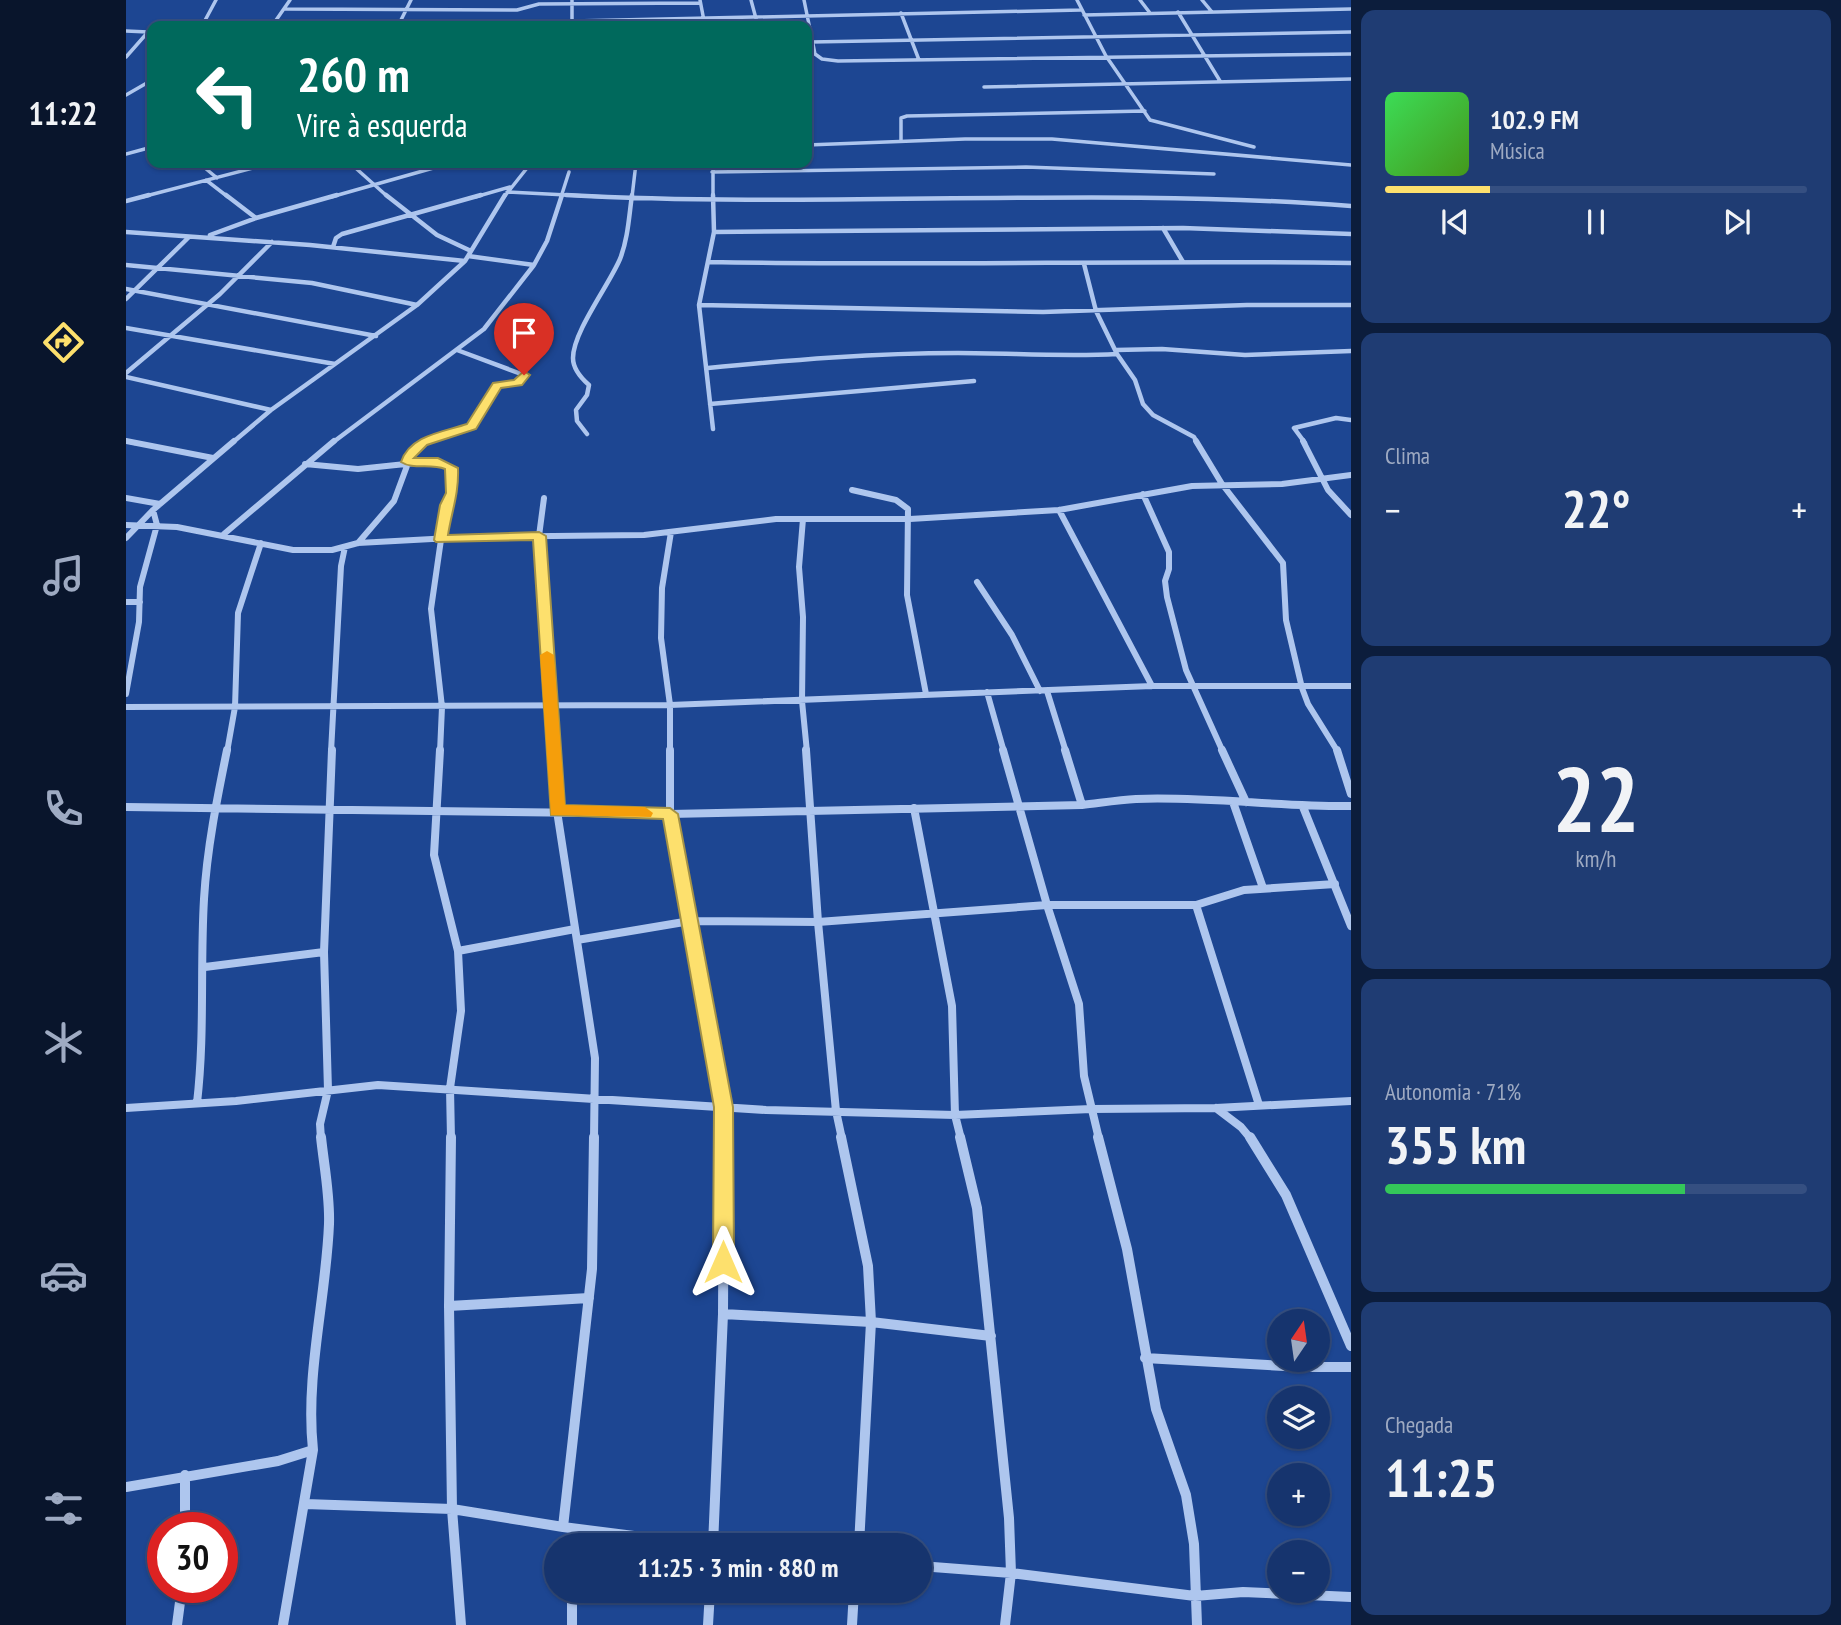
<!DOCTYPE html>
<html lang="pt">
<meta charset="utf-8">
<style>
body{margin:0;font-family:"PT Sans Narrow",sans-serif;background:#1f3c73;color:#f1f3f6;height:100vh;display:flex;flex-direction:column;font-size:26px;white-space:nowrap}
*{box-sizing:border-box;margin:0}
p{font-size:23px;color:#9eaac2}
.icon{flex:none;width:38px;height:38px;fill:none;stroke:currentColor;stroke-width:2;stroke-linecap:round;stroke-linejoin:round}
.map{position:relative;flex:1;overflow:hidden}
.details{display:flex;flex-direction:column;gap:10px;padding:10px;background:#0c1d3c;width:490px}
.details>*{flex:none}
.top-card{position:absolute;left:21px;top:21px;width:665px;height:147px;border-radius:14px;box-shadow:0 2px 5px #0004,0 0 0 2px #354f81;background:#00695c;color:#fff;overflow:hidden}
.needle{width:46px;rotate:13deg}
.fabs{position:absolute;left:1141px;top:1309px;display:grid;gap:14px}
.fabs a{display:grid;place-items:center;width:63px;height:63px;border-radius:50%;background:#16346e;box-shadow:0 2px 5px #0004,0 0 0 2px #354f81;font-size:35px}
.speed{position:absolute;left:21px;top:1512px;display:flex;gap:14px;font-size:35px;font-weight:700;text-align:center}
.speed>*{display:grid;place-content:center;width:91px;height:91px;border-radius:50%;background:#16346e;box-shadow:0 2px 5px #0004,0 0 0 2px #354f81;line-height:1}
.speed .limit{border:10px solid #d22;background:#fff;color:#111}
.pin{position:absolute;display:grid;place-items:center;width:60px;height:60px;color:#fff;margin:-72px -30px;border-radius:50% 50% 50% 0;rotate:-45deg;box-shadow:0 0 7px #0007}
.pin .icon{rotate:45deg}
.me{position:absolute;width:77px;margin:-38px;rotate:0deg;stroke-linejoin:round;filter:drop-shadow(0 0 5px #0008)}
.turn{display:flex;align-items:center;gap:24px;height:147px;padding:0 35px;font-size:32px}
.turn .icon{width:91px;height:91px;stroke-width:2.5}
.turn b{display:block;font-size:49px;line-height:60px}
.big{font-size:52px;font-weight:600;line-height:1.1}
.details .card{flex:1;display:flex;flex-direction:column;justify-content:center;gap:10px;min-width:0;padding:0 24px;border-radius:14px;background:#1f3c73}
.details .dial{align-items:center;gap:0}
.dial b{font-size:91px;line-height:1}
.song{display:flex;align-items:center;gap:21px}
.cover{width:84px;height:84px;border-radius:10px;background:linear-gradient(135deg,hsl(130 70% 55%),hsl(100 70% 35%))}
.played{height:7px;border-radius:4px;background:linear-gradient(90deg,#fde06d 25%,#354f81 25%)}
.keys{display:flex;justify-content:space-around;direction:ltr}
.heat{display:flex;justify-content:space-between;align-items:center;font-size:38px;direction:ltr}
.charge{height:10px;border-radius:5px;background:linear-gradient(90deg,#34c759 71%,#354f81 0)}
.trip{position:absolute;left:418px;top:1533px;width:388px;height:70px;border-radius:35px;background:#16346e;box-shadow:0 2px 5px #0004,0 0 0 2px #354f81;font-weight:600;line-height:70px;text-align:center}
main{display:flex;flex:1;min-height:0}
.tabs{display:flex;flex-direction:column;width:126px;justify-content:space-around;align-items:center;background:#09152c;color:#9eaac2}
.tabs .icon{width:49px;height:49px}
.tabs .selected{color:#fde06d}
.tabs b{font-size:32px;color:#f1f3f6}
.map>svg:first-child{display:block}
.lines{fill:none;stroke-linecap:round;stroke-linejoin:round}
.minor-far4{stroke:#aec6ee;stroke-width:3.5}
.minor-far3{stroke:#aec6ee;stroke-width:4.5}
.minor-far2{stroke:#aec6ee;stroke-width:6}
.minor-far1{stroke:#aec6ee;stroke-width:8}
.minor{stroke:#aec6ee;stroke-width:10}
.route{fill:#fde06d;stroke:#a49247;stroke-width:2}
.slow{fill:#f59e0b}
</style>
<main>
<nav class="tabs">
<b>11:22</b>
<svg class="icon selected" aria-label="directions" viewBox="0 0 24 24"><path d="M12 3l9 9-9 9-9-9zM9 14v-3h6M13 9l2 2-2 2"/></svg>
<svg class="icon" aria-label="music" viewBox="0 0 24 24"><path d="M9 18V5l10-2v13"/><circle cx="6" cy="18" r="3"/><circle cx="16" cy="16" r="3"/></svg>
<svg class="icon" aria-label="phone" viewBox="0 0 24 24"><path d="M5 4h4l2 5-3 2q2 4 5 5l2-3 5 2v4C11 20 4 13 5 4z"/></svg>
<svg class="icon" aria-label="climate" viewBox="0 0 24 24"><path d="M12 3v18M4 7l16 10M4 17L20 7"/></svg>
<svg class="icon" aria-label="car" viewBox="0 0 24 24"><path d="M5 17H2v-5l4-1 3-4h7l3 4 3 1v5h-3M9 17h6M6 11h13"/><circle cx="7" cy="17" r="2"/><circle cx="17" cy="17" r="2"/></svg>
<svg class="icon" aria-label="filters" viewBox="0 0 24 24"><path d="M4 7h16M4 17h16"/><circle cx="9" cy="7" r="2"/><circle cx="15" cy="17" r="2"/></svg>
</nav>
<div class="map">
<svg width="1225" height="1625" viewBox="0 0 1225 1625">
<rect width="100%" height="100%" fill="#1d4692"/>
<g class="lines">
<path class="minor-far4" d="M446,0V26
M574,0L579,26
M625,0L632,26
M678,0L689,54L696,59L712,61L1225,54
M951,0L980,56L1024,120L1128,147
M1014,0L1024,13
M1076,0L1086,12
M159,9L391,10L413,4L574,3
M1052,12L1094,81
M775,13L793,60
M958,15L1225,9
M447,21L955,10
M76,26L90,0
M146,26L164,0
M272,26L285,0
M0,31L22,32
M685,42L1225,32
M0,57L22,32
M858,87L1225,79
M0,95L26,80
M775,141V118L781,116L1019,111
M681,145L839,139H926L1225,165
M0,154L26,147
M73,163L91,178
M224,163L262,197
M587,163V197
M510,167L587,168
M586,172L900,167L1088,174
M80,180L102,197
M381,192L480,197
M16,197L146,163
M205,197L325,163
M349,197L384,187
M378,197L405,163
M435,197L443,172
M506,197L510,163"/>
<path class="minor-far3" d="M100,195L130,218
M260,195L311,235L345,251
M440,195C701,209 964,186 1225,206
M0,201L23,195
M1037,228L1057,262
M0,232L184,245L339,261
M588,232L1057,228L1225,234
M84,235L130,218L211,195
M207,247L210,238L216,234L355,195
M342,256L408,265
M583,262C797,266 1011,260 1225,263
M958,264L970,311L991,354L1009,380L1017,404L1027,415L1068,437L1071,443
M0,265L186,283L291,305
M0,289L250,336
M0,299L63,237
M573,305L917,312L1121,305H1225
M0,328L209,364
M990,350L1036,349L1119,355L1225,351
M582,368C665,360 748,353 832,353C885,353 937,357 991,354
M0,373L94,294L146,242
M0,377L145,410
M584,404L848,381
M587,429L573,305L588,232L587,195
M461,434L451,421L450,410L461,395L463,385C455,378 447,369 447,358C447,332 483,285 494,259C502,239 503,216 506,195
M0,441L9,443
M106,443L145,410L291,305L339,261L379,195
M206,443L358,329L408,265L421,241L436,195
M300,443L346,426L371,386L392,383L398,375L331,350
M1179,443L1168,428L1210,418L1225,420"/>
<path class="minor-far2" d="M0,441L87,458
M1070,441L1096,484L1157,563L1160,620L1176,688L1182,704L1212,752
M1177,441L1202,490L1225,515
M179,464L232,469L308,461L325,468L326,493L320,505L305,609L316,707L314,752
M726,490L770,500L782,509L781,595L800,694
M1017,494L1043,552V569L1039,581L1041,597L1060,670L1097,752
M0,498L34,504
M418,498L413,536L427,752
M933,510L1026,686
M677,519L673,567L677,617L676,701L681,752
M0,525L51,527L167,550H206L232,543L343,537L518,535L650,519H784L933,510L1066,486L1156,484L1225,475
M98,534L208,441
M0,538L27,510L108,441
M232,543L268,501L288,447L305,441
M851,582L886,635L914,691
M0,602H14
M921,691L940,752
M861,692L878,752
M0,694L13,622L14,587L31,525L27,510
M0,707L544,705L1026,686H1225
M101,752L109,707L112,613L135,543
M205,752L215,566L219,547
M544,752V705L535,638L536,588L545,532"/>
<path class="minor-far1" d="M314,750L308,855L332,951L335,1011L324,1088L325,1139
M427,750L431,811L469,1058L468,1139
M544,750V814L598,1107V1139
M680,750L692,922L710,1111L716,1139
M877,750L921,905L953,1004L958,1076L973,1139
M939,750L956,805
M1096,750L1120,802
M1211,750L1225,794
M1107,802L1137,888
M0,807L544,814L956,805C974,803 992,800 1010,799C1081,796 1153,807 1225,806
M1177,807L1225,926
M788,808L826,1006L829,1115L835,1139
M1070,905L1118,890L1209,884
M451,940L564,921L692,922L921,905H1070L1133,1105
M332,951L449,929
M79,967L198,952
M71,1103C79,1035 74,967 78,899C81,848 91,799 101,750
M0,1108L110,1101L252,1085L640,1110L829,1115L965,1109L1090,1108L1225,1101
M1090,1108L1115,1127L1125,1139
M195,1139L194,1124L202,1090L198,952L206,750"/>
<path class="minor" d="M325,1137L323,1306L326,1509L335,1625
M715,1137L742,1266L745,1322L733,1545
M834,1137L851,1208L883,1518L885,1573L879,1625
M972,1137L1001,1249L1030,1409L1060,1495L1068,1544L1071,1625
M1124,1137L1160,1195L1225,1346
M323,1306L463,1298
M597,1314L745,1322L865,1336
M1019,1358L1175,1367H1225
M59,1475V1528
M0,1487L152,1461L187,1450
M179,1504L326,1509L437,1527L579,1545
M437,1527L466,1269L468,1137
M446,1529V1545
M587,1545L597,1314L598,1137
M794,1566L885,1573L1069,1596L1117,1592L1225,1597
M446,1591V1625
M51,1625L56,1587
M157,1625L187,1450C179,1375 200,1299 203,1224C204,1195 198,1166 195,1137
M582,1625L584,1591
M726,1625L728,1591"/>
</g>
<path class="route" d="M398,371L404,375L396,385L375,388L350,429L301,445L288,458H312L332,468C333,494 326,510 322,535L413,532L420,536L439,805L544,808L552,814L607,1107L608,1262L605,1269L597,1272L590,1269L587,1262L588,1107L537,819L425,815L407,540L310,542L308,540L314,505L320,493L319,469C305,463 287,470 275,462C284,435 317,432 341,424L367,383L388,380Z"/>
<path class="slow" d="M421,651L428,655L439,805L519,807L527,813L525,817L425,815L414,655Z"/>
</svg>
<div class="fabs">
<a><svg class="needle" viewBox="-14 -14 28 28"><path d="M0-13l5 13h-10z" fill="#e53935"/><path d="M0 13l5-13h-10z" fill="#9eaac2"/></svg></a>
<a><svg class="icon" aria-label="layers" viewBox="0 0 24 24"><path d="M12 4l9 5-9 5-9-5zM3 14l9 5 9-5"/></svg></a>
<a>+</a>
<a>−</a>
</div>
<div class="speed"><div class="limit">30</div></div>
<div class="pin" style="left:398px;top:375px;background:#d93025"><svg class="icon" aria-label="arrive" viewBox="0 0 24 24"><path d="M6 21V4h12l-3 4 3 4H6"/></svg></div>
<svg class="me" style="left:597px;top:1262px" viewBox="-20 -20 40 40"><path d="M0-17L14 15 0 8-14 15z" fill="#fde06d" stroke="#fff" stroke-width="4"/></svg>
<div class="trip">11:25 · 3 min · 880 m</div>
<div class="top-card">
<div class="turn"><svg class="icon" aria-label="left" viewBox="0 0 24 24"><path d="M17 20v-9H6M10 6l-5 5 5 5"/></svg><div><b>260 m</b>Vire à esquerda</div></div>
</div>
</div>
<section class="details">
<div class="card">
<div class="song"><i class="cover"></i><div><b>102.9 FM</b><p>Música</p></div></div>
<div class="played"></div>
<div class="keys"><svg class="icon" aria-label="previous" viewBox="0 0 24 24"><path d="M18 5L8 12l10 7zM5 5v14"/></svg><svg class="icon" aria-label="pause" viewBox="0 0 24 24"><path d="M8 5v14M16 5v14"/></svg><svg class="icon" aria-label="next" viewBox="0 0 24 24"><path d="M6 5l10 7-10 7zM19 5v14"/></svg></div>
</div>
<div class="card"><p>Clima</p>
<div class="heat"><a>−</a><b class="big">22°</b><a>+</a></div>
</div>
<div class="card dial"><b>22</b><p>km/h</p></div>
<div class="card"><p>Autonomia · 71%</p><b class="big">355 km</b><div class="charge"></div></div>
<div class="card"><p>Chegada</p><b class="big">11:25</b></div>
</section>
</main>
